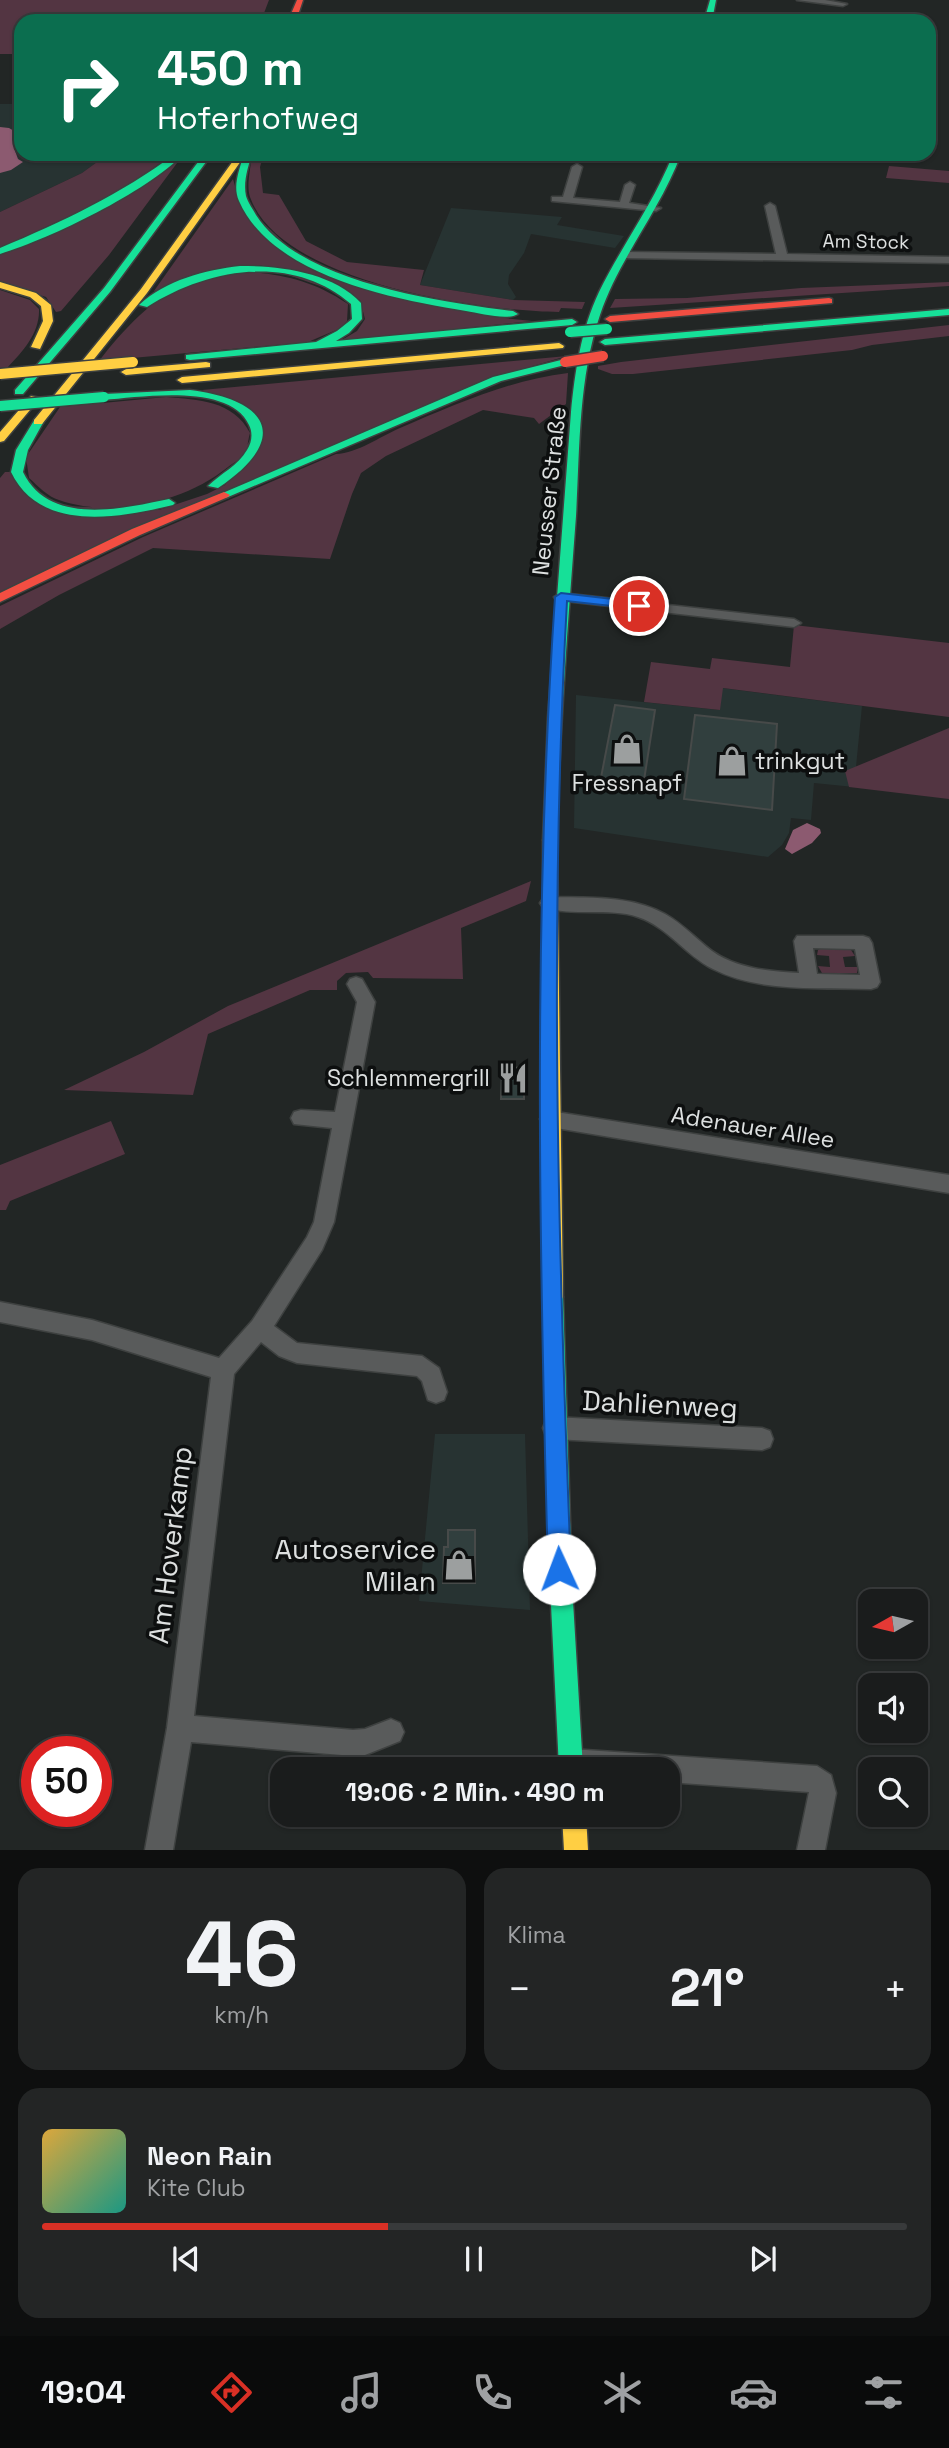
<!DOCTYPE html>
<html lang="de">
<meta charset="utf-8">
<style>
body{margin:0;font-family:"Space Grotesk",sans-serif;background:#232525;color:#f1f3f6;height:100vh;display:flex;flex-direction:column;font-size:26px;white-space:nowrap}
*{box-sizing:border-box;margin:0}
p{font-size:23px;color:#9fa1a3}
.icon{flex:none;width:38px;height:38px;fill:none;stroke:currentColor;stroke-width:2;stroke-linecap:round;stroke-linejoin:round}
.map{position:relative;height:1850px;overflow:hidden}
.details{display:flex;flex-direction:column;gap:18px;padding:18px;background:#0e0f0f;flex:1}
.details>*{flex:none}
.guide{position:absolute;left:14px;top:14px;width:922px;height:147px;border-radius:21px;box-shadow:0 2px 5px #0004,0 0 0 2px #383a3b;background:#0b6e4f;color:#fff;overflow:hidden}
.needle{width:46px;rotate:262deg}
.controls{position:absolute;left:858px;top:1589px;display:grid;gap:14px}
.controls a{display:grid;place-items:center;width:70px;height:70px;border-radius:14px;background:#1a1c1c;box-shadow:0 2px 5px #0004,0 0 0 2px #383a3b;font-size:35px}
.speed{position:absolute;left:21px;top:1736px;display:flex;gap:14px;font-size:35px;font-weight:700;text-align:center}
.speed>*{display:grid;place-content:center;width:91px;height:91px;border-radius:50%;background:#1a1c1c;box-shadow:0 2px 5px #0004,0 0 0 2px #383a3b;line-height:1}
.speed .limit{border:10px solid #d22;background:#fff;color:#111}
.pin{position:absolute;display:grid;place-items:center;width:60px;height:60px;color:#fff;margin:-30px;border:4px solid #fff;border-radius:50%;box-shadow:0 2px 7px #0007}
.me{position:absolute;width:77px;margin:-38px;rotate:358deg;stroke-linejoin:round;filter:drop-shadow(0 0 5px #0008)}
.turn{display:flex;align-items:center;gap:24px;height:147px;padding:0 28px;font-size:32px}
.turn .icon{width:91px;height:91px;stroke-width:2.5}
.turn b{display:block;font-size:49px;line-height:60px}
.big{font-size:52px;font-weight:700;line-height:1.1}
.details .widget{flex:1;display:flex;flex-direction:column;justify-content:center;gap:10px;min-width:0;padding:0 24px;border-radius:21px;background:#232525}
.details .dial{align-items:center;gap:0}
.dial b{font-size:91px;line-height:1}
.song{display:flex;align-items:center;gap:21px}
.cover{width:84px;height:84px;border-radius:10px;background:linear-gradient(135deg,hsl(40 70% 55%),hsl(170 70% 35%))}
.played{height:7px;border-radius:4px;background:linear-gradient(90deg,#d93025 40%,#383a3b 40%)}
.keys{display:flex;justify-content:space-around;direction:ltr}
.heat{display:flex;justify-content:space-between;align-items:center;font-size:38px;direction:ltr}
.details .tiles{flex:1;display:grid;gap:18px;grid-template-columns:1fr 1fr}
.widget:last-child{grid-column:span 2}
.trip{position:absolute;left:270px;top:1757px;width:410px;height:70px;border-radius:21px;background:#1a1c1c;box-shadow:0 2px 5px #0004,0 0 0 2px #383a3b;font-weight:700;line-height:70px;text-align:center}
.tabs{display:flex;height:112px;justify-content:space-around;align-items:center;background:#0a0b0b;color:#9fa1a3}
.tabs .icon{width:49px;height:49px}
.tabs .selected{color:#d93025}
.tabs b{font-size:32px;color:#f1f3f6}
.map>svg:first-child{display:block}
.built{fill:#273332}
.green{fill:#533542}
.water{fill:#8c5a70}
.building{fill:#313f3e;stroke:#474a49;stroke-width:2}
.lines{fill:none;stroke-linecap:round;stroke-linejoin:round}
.street-casing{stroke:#3e4140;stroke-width:3}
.fast-casing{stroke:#3e4140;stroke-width:3}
.slow-casing{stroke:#3e4140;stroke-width:3}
.jam-casing{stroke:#3e4140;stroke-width:3}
.street{fill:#595b5b;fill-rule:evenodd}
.fast{fill:#16e098;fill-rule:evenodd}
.slow{fill:#ffcf43;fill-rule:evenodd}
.jam{fill:#f24e42;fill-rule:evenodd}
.fast-bridge-casing{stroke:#3e4140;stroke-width:13;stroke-linecap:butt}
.slow-bridge-casing{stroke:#3e4140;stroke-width:13;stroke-linecap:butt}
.jam-bridge-casing{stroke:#3e4140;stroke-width:13;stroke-linecap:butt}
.fast-bridge{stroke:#16e098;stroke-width:10}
.slow-bridge{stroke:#ffcf43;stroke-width:10}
.jam-bridge{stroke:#f24e42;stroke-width:10}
.route{fill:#1a73e8;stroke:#114b97;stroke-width:2}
.labels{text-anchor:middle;stroke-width:7;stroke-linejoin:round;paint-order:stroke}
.far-street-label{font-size:19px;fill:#dde0e0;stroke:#0d0f0f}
.street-label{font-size:23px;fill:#dde0e0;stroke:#0d0f0f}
.poi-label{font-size:23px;fill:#dde0e0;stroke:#0d0f0f;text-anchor:start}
.near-street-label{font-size:28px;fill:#dde0e0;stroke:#0d0f0f}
.near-poi-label{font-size:28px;fill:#dde0e0;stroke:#0d0f0f;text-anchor:end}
</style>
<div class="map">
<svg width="949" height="1850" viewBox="0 0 949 1850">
<rect width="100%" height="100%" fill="#222625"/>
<path class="built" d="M0,104H21V154H108L82,173L0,212Z
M451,208L562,217L557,225L624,236L615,248L531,234L524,253L509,275L508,284L516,297L513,300L420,285Z
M722,688L862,706L854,787L814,783L811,820L791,818L789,833L782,845L768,857L574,828L576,695L719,710Z
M435,1434H525L530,1610L419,1601Z"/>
<path class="green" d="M0,0H269L261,21H21V54H0Z
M108,154H173L113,196L0,248V212L82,173Z
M252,154H264L260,167L263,193L279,195L306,241L347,262L424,270L420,285L513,300L585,302L582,309L561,308L559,312C481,311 280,283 250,197C246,185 251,167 252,154Z
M180,159L109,255L61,311L56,312L46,297L0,282V253Z
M889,166L949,171V183L886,178Z
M233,179L239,200L308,265L495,317L532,321L340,341L357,331L365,319L360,300L260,265L154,291Z
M242,271C285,275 312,280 348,304L347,321L341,328L308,342L99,361C123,330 152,298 188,283C204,276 225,275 242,271Z
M949,282V286L610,308L615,299L687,298L801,288Z
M0,290L30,300L39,309C40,333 23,351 8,367L0,368Z
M949,325V336L872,345L852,350L633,374H612L598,369V366L621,362Z
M567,356L519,370L0,593V478L5,472H11L41,505L159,510L207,494L225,485L260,422L202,390Z
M568,373L566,404L539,424L534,418L483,410L386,456L361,473L352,494L330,559L153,548L59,595L0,629V606L143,537L336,454C358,453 379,437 400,428C454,405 509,380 568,373Z
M166,397C198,400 233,400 250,433C248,439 248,448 244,454C241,459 233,463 228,467C185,502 113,519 59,500C48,497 38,486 29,478L26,457L60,407Z
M794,625L949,643V717L723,688L720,710L644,702L651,662L710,669L712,658L790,667Z
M949,728V799L849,787L845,771Z
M531,881L526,901L461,928L463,979L373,978L368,972L346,973L337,981V990H310L208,1034L193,1095L64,1090L144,1052L228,1006Z
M822,948L851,950L855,956L843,957L845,967H858L857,973H822L818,966L830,967L829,956L817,955L818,950Z
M111,1121L125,1154L10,1201L6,1210H0V1165Z"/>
<path class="water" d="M0,127L9,128L21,135V143L14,148L18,159L23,162L11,170L0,173Z
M807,823L820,829L821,833L812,843L792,854L785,849L793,830Z"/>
<path class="building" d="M615,705L655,710L642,793L599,788Z
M695,715L777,724L772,810L684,799Z
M502,1067L524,1068V1099H501Z
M448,1530H475V1583H443L444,1547H448Z"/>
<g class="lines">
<g class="street-casing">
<path id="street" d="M797,0H825L847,4L843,6Z
M577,164L582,167L573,198L620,202L625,185L630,182L635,185L629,203L661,208L656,211L552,201V197H563L572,167Z
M770,203L775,206L787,254L949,257V263L625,258L620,255L625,252L776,254L765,206Z
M561,593L794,619L801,623L794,627L556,600L554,597Z
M549,897C588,898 630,895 665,914C683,924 696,939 712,951C737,969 769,971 799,973L794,941L797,936H863L869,938L872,943L880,982L877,987L871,989C820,987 760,993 713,969C685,955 668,927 638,917C608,907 573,917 543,907L540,903L543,899ZM813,948L855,949L860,975L817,974Z
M356,977L362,979L375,1002L334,1222L322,1250L274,1326L297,1343L422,1356L439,1368L447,1392L444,1400L436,1403L428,1400L422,1381L417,1376L297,1363L279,1356L261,1342L234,1374L194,1716L353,1730L365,1729L391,1719L400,1723L404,1732L400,1741L365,1755L353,1756L191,1742L173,1850H145L167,1728L211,1377L92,1340L0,1322V1302L92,1320L219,1358L252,1321L307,1237L314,1222L332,1128L294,1124L291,1118L294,1112L301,1110L335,1112L357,1002L347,984L350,979Z
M550,1111L949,1175V1193L550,1127L543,1125L540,1119L543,1113Z
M554,1417L762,1428L770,1431L773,1439L770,1447L762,1450L554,1439L546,1436L543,1428L546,1420Z
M571,1749L817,1766L831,1775L836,1793L825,1850H797L809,1792L667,1782V1769H561L558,1762L562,1753Z"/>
</g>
<g class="fast-casing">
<path id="fast" d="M710,0H716L712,21H704Z
M175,154H184C144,193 54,237 0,254V248C62,222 121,194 175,154Z
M204,154H212L110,292L23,394H15V390L104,288Z
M244,154H252C248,167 243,182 246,196C248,203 253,209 256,215C299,282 439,302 513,311L518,314C507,321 480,313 466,311C393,299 272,276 239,201C232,186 240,168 244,154Z
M673,154H681C660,211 619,258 600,315C578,380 580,449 576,516C568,624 559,732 557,840L550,845L543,840L548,717L571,412C575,371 581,330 599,292C622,245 654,203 673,154Z
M240,266C280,266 332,272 361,303L362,319L349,333L336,341L572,319L577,322L572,325L190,360L186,359V355L316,342L337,331L352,319L351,304C292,253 208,268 147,307L139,305C166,280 205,270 240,266Z
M949,309V315L605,345L600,342L605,339Z
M565,359L570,362L569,364L501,381L228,497L224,498L218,495L493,377Z
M190,390C270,400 291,439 218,488L208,486C221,473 238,466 247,450C252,442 253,433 249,425C230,383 142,397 104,400L99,397L104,394Z
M39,418L44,421L28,450L23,472C49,526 121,509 169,499L175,503L173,505C119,518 40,533 11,472L16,450L35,419Z
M553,1288L560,1291L563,1297L572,1584L583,1769H559L550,1584L543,1297L546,1291Z"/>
</g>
<g class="slow-casing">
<path id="slow" d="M238,154H246L147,293L42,424H34V420L141,289Z
M0,282L36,293L51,305L53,321L40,349L31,347L43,321L41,306L30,297L0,288Z
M559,343L564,346L563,348L182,383L177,380L182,377Z
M206,362L210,363V367L126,375L121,372L126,369Z
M31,396L40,398L4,441L0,442V432Z
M550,835L557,840L563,1297L560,1303L553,1306L546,1303L543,1297V840Z
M562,1815H586L588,1850H564Z"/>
</g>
<g class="jam-casing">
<path id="jam" d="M297,0H303L296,21H288Z
M829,298L832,299V303L610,322L605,319L610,316Z
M224,492L230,495L228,497L140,535L0,602V593L132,529Z"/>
</g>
<use href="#street" class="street"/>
<use href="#fast" class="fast"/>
<use href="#slow" class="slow"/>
<use href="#jam" class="jam"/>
<g class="fast-bridge-casing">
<path id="fast-bridge" d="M570,332L607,329
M0,406L104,397"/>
</g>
<g class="slow-bridge-casing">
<path id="slow-bridge" d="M0,374L133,362"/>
</g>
<g class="jam-bridge-casing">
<path id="jam-bridge" d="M565,362L603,356"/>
</g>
<use href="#fast-bridge" class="fast-bridge"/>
<use href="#slow-bridge" class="slow-bridge"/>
<use href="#jam-bridge" class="jam-bridge"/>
</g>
<path class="route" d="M561,593L639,602L645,606L639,609L567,601C549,924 558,1247 571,1569L567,1577L559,1580L552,1577L548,1569C539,1245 533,920 555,597Z"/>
<defs>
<g id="shop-bare" transform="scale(2.415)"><path d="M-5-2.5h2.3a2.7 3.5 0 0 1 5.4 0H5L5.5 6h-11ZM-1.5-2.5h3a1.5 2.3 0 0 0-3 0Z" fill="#9c9f9f" stroke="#0d0f0f" stroke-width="2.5" paint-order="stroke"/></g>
<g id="restaurant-bare" transform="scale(2.415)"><path d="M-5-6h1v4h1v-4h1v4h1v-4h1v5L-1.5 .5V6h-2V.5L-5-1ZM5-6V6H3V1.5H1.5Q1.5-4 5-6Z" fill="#9c9f9f" stroke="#0d0f0f" stroke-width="2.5" paint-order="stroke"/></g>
</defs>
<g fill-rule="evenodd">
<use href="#shop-bare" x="627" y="749"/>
<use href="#shop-bare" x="732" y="761"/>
<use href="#restaurant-bare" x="513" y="1078"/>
<use href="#shop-bare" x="459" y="1565"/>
</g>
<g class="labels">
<g class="far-street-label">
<text transform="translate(866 241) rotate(1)" y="7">Am Stock</text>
</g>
<g class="street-label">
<text transform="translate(549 491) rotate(-84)" y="8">Neusser Straße</text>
<text transform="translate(753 1127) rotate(9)" y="8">Adenauer Allee</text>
</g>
<g class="poi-label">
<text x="755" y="769">trinkgut</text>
<text x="627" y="791" text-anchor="middle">Fressnapf</text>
<text x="490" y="1086" text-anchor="end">Schlemmergrill</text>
</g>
<g class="near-street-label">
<text transform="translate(660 1404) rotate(3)" y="10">Dahlienweg</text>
<text transform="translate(170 1545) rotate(-83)" y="10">Am Hoverkamp</text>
</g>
<g class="near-poi-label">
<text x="436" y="1559">Autoservice<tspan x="436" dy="32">Milan</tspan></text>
</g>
</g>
</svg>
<div class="controls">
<a><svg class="needle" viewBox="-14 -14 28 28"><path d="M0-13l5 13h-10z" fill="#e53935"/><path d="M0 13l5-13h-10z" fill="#9fa1a3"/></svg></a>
<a><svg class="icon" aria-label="sound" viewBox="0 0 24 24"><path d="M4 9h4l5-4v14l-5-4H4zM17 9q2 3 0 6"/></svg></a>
<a><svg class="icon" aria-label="search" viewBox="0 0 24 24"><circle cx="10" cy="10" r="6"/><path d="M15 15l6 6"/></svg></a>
</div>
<div class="speed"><div class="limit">50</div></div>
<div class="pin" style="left:639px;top:606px;background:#d93025"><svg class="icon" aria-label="arrive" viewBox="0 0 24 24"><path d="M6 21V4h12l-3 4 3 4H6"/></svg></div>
<svg class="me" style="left:559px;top:1569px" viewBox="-20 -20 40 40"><circle r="19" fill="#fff"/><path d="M0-13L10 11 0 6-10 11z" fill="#1a73e8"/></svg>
<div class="trip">19:06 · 2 Min. · 490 m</div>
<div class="guide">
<div class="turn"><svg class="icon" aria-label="right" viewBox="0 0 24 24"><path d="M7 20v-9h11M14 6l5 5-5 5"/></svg><div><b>450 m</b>Hoferhofweg</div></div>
</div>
</div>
<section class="details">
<div class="tiles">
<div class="widget dial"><b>46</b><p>km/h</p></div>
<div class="widget"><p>Klima</p>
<div class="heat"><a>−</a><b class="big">21°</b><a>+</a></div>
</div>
<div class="widget">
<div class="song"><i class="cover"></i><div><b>Neon Rain</b><p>Kite Club</p></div></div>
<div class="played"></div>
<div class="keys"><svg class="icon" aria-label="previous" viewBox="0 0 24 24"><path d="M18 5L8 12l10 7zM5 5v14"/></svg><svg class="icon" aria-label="pause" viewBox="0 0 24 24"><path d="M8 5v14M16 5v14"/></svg><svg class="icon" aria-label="next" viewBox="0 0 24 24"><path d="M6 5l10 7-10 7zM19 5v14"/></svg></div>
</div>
</div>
</section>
<nav class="tabs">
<b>19:04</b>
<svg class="icon selected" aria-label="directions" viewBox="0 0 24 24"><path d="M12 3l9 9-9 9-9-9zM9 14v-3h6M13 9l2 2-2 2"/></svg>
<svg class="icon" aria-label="music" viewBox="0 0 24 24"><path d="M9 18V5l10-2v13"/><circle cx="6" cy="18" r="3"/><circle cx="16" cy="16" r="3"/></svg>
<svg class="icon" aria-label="phone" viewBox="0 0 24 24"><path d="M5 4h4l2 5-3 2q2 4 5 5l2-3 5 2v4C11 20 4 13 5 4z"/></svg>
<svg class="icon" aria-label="climate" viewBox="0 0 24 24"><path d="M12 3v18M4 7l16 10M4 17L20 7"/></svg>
<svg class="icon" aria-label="car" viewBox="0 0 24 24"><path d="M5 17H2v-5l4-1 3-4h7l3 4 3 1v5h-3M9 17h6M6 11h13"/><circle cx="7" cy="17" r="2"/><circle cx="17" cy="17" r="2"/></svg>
<svg class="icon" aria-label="filters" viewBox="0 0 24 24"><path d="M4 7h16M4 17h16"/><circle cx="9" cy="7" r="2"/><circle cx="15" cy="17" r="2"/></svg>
</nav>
